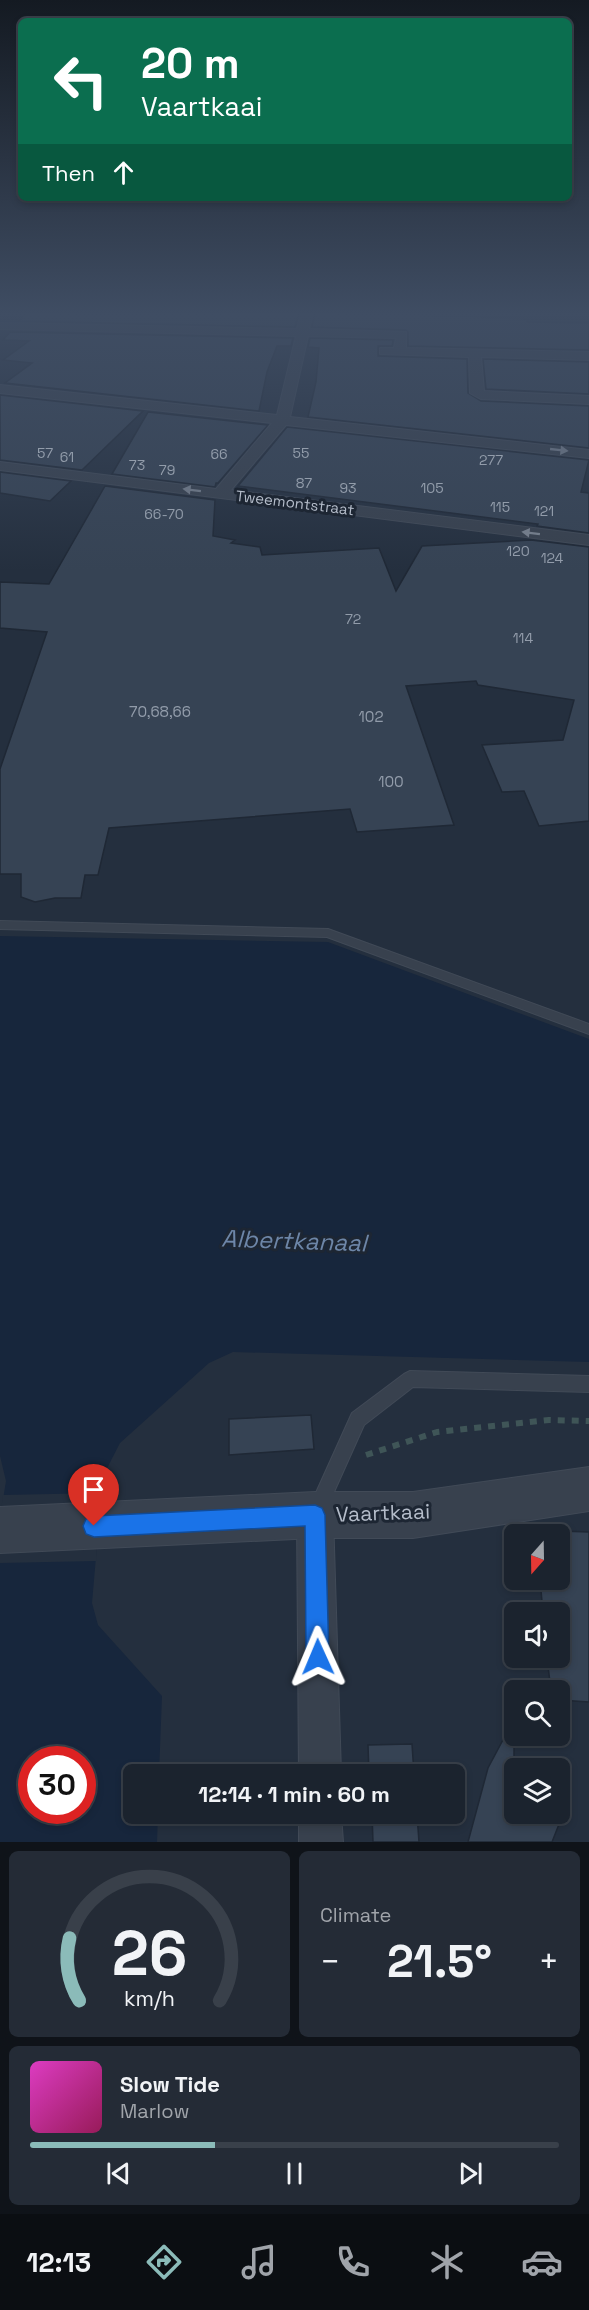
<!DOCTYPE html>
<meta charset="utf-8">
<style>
body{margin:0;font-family:"Space Grotesk",sans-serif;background:#242b36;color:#f1f3f6;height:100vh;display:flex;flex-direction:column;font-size:22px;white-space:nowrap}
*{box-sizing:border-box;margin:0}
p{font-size:20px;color:#a0a4aa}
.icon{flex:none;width:33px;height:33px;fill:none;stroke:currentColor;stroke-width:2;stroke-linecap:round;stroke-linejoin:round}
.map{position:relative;height:1842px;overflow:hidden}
.drawer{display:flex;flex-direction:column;gap:9px;padding:9px;background:#0f1319;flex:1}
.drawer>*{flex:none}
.banner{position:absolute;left:18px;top:18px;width:554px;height:183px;border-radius:9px;box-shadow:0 3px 9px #0003,0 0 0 2px #39404a;background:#0b6e4f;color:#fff;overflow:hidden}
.needle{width:39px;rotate:200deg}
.buttons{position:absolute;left:504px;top:1524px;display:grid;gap:12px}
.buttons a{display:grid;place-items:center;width:66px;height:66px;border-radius:9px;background:#1b232e;box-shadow:0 3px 9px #0003,0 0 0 2px #39404a;font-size:30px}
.speed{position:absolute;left:18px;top:1746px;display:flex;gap:12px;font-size:30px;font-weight:700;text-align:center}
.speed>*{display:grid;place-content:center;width:78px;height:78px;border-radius:50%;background:#1b232e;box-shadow:0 3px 9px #0003,0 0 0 2px #39404a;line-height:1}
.speed .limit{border:9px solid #d22;background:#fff;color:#111}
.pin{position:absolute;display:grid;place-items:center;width:51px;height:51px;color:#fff;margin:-62px -26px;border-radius:50% 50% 50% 0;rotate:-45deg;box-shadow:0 0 6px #0007}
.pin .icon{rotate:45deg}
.me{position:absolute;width:66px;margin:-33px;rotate:359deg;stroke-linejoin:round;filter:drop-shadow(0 0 4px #0008)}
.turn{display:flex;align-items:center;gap:21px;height:126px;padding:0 24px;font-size:27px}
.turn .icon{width:78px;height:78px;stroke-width:2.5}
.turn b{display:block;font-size:42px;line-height:51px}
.then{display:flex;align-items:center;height:57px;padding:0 24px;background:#0003;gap:12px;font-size:22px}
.big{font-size:45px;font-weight:700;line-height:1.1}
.drawer .tile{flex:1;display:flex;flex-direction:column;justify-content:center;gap:9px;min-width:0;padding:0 21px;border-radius:9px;background:#242b36}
.drawer .dial{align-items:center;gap:0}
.dial svg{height:156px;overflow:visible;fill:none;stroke:#39404a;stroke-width:7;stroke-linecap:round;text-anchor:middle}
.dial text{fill:#f1f3f6;stroke:none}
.song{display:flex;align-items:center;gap:18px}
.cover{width:72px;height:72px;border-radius:9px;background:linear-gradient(135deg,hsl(310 70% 55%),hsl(330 70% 35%))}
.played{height:6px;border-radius:3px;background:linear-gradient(90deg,#8bbbb9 35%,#39404a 35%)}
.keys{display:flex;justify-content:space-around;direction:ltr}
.heat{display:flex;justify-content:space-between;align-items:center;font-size:33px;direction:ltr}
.drawer .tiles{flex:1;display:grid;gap:9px;grid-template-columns:1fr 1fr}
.tile:last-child{grid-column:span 2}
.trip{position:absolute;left:123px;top:1764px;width:342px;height:60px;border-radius:9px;background:#1b232e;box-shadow:0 3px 9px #0003,0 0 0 2px #39404a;font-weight:700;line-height:60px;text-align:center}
.menu{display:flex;height:96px;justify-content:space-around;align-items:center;background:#0b0e12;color:#a0a4aa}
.menu .icon{width:42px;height:42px}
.menu .on{color:#8bbbb9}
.menu b{font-size:27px;color:#f1f3f6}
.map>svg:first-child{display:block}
.water{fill:#17263c;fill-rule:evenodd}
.pier{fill:#242f3e}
.building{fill:#364354;stroke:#1f2835;stroke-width:1.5}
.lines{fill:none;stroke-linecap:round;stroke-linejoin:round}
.service-casing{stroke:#414a57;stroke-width:2}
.minor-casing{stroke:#414a57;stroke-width:2}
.tertiary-casing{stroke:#414a57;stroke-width:2}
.path{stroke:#3f5557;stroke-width:6;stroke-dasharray:7 7;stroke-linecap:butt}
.service{fill:#38414e;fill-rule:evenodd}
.minor{fill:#38414e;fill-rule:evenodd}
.tertiary{fill:#38414e;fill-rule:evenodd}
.oneway{fill:#7c8592}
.route{fill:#1a73e8;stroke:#114b97;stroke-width:1.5}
.labels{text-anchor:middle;stroke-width:6;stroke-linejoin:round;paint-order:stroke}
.far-number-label{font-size:14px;fill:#929caa}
.far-street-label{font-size:15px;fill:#b4bcc9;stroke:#1d2633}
.number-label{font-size:15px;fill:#929caa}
.near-street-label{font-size:21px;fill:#b4bcc9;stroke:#1d2633}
.near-water-label{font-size:24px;font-style:italic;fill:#6d86a8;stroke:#1d2633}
</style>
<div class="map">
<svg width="589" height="1842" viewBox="0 0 589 1842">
<rect width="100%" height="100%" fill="#242f3e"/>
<path class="water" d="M0,936L328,942L589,1039V1362L233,1352L209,1363L120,1443L103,1476L92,1603L98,1625L162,1696L159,1774H134V1814H158L157,1842H0V1518L6,1481L0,1456ZM32,1760H82V1810H32Z"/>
<path class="pier" d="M101,1493L96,1561L0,1563V1518L3,1495Z"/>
<path class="building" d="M26,313L103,314L299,313L295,327L19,321Z
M315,313L458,316L527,319V322L589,323V350L408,346V332L406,330L312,327Z
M10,332L293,338L291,346H277L267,372L259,411L5,383L32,363L3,360L29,341L3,340Z
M310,338L393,340L392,346H378V356L467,359L468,393L481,401L589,406V448L308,417L316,382L319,348L308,347Z
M483,359L589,362V394L486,389Z
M0,395L143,411L82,470L0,460Z
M148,412L268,425L218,483H216L215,487L112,474Z
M287,427L589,460L581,492L589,493V533L537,526L538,524L238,486Z
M0,472L71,481L50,501L0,493Z
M105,486L215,500L213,536L235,540L231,543L260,547L262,555L379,548L396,591L422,546L531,540L589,547V821L539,826L524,791L502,792L482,745L563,740L574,700L478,685L476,681L406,686L454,825L357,832L350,809L109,828L98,875H85L81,898H55L35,902L21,897V874H0V769L47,632L0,628V582L49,584Z
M311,1415L314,1449L229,1455V1419Z
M560,1531L589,1532V1702L560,1700V1690H551L547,1658H560V1612H543L540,1580H560Z
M514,1719V1814H563L552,1842H468L488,1768Z
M412,1744L414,1774H369L368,1745Z
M372,1814H417L419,1842H373Z"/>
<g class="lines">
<g class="service-casing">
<path id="service" d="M0,921L328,929L589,1024V1034L327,937L0,929Z
M410,1371L589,1376V1392L413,1387L364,1425L325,1512L319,1515L313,1512L310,1506L352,1413L404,1374Z"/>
</g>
<g class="minor-casing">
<path id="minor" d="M301,313H313L309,329L406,332V348L589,352V360L481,357L484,391L589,396V404L481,399L470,393L469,357L380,354V348H394L396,338L308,336L290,417L589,450V458L286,425L231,490L589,535V545L0,470V462L216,489L272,423L0,393V385L277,415L296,336L0,329V323L297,329Z
M315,1497L328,1502L333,1515L341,1774H299L297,1515L302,1502Z
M299,1814H341L343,1842H299Z"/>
</g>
<g class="tertiary-casing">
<path id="tertiary" d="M589,1467V1511L413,1538H315L0,1553V1507L315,1492H413Z"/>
</g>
<path class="path" d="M366,1455L437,1432L549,1420L589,1421"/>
<use href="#service" class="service"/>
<use href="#minor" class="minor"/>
<use href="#tertiary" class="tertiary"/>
</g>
<defs><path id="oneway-solid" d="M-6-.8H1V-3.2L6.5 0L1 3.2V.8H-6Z" transform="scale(1.5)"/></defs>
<g class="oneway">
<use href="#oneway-solid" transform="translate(559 450) rotate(6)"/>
<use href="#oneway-solid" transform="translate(192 490) rotate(-173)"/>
<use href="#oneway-solid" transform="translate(531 533) rotate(-173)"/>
</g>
<linearGradient id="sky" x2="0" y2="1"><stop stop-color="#141a22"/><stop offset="0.55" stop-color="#3f4d63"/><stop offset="1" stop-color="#3f4d63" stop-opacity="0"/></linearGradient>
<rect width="589" height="571" fill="url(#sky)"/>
<path class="route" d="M315,1505L322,1508L325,1515L329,1657L325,1664L318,1668L310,1664L306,1657L305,1526L94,1537L86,1534L83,1526L86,1519L94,1516Z"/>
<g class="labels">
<g class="far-number-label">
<text x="45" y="458">57</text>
<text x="301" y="458">55</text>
<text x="219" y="459">66</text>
<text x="67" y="462">61</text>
<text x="491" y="465">277</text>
<text x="137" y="470">73</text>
<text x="167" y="475">79</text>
<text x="304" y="488">87</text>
<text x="348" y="493">93</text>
<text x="432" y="493">105</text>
<text x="500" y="512">115</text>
<text x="544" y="516">121</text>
<text x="164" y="519">66-70</text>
<text x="518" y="556">120</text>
<text x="552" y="563">124</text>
<text x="353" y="624">72</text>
<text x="523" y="643">114</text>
</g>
<g class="far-street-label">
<text transform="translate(295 503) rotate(7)" y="5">Tweemontstraat</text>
</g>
<g class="number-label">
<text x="160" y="717">70,68,66</text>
<text x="371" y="722">102</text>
<text x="391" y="787">100</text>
</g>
<g class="near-street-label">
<text transform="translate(383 1513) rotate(-2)" y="7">Vaartkaai</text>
</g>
<g class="near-water-label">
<text transform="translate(294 1241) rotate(2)" y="8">Albertkanaal</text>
</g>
</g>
</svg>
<div class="buttons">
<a><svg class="needle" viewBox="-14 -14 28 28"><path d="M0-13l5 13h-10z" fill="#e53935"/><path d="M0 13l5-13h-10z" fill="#a0a4aa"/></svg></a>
<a><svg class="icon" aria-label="sound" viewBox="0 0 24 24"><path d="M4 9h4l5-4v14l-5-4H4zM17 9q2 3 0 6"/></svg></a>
<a><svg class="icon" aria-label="search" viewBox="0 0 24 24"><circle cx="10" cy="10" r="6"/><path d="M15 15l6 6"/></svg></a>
<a><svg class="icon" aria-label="layers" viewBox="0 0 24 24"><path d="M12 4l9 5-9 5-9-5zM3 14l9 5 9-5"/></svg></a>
</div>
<div class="speed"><div class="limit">30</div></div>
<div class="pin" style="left:94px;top:1526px;background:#d93025"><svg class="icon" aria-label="arrive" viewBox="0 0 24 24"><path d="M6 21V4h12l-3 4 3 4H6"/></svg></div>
<svg class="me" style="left:318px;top:1657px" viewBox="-20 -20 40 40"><path d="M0-17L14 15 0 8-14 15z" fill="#1a73e8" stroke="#fff" stroke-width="4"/></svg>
<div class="trip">12:14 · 1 min · 60 m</div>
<div class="banner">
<div class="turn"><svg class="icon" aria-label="left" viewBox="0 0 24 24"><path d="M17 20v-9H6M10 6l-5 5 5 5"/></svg><div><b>20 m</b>Vaartkaai</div></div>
<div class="then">Then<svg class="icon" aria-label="ahead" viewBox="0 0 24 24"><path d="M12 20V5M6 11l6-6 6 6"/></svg></div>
</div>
</div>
<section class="drawer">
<div class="tiles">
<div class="tile dial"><svg viewBox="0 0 100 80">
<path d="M14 69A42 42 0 1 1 86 69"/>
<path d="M14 69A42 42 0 0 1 9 37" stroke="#8bbbb9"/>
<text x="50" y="56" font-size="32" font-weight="700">26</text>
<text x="50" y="72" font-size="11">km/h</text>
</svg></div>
<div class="tile"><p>Climate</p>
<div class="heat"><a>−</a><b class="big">21.5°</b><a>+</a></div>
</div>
<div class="tile">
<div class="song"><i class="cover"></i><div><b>Slow Tide</b><p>Marlow</p></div></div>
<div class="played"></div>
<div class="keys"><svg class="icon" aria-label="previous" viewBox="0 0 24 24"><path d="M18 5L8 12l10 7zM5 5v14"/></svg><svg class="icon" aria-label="pause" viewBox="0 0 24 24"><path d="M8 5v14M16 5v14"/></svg><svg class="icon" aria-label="next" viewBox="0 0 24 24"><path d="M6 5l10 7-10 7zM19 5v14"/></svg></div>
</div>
</div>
</section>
<nav class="menu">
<b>12:13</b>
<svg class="icon on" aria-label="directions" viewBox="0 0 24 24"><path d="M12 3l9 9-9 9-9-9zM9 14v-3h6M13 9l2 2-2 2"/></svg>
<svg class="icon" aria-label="music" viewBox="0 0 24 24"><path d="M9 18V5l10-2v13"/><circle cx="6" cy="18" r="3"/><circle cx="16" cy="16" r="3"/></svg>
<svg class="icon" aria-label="phone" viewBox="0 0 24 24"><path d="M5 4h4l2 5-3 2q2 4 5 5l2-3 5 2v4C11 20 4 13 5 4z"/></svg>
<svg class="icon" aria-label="climate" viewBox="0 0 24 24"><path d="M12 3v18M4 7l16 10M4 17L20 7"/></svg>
<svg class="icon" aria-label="car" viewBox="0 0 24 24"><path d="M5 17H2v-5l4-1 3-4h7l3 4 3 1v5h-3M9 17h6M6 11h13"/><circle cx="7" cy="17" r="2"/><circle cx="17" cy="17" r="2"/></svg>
</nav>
